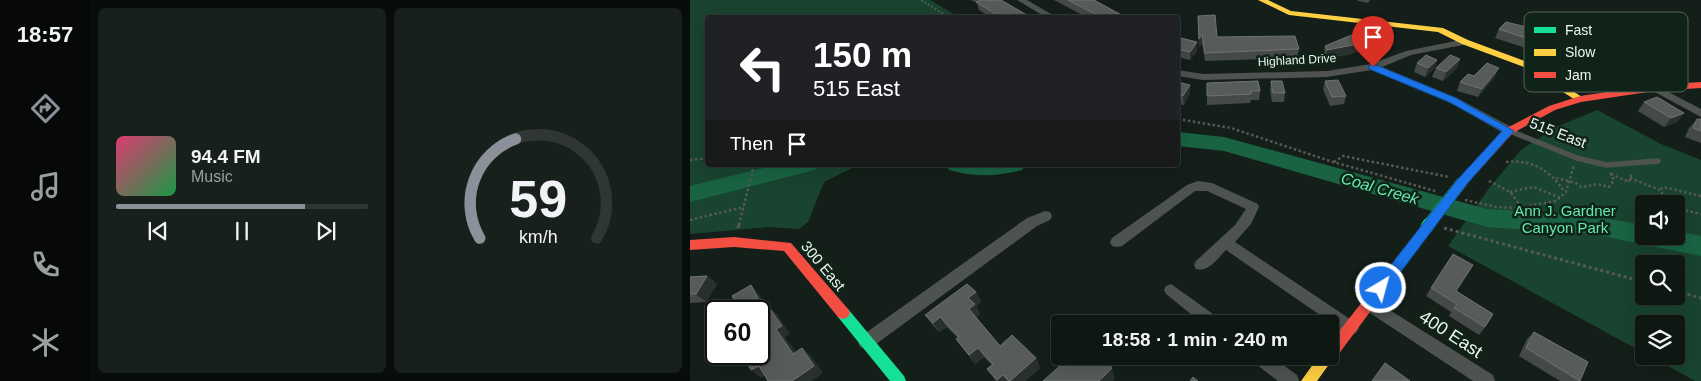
<!DOCTYPE html>
<meta charset="utf-8">
<style>
body{margin:0;font-family:Arial,sans-serif;background:#18201c;color:#f1f3f6;height:100vh;display:flex;flex-direction:column;font-size:19px;white-space:nowrap}
*{box-sizing:border-box;margin:0}
p{font-size:16px;color:#9b9fa0}
.icon{flex:none;width:28px;height:28px;fill:none;stroke:currentColor;stroke-width:2;stroke-linecap:round;stroke-linejoin:round}
.map{position:relative;flex:1;overflow:hidden}
.details{display:flex;flex-direction:column;gap:8px;padding:8px;background:#080d0a;width:600px}
.details>*{flex:none}
.hud{position:absolute;left:15px;top:15px;width:475px;height:152px;border-radius:5px;box-shadow:0 5px 20px #0002,0 0 0 1px #2f3633;background:#202124;color:#fff;overflow:hidden}
.fabs{position:absolute;left:945px;top:195px;display:grid;gap:10px}
.fabs a{display:grid;place-items:center;width:50px;height:50px;border-radius:5px;background:#0f1713;box-shadow:0 5px 20px #0002,0 0 0 1px #2f3633;font-size:25px}
.speed{position:absolute;left:15px;top:300px;display:flex;gap:10px;font-size:25px;font-weight:700;text-align:center}
.speed>*{display:grid;place-content:center;width:65px;height:65px;border-radius:50%;background:#0f1713;box-shadow:0 5px 20px #0002,0 0 0 1px #2f3633;line-height:1}
.speed .limit{border:2px solid #111;border-radius:8px;background:#fff;color:#111}
.pin{position:absolute;display:grid;place-items:center;width:42px;height:42px;color:#fff;margin:-51px -21px;border-radius:50% 50% 50% 0;rotate:-45deg;box-shadow:0 0 5px #0007}
.pin .icon{rotate:45deg}
.me{position:absolute;width:55px;margin:-28px;rotate:37deg;stroke-linejoin:round;filter:drop-shadow(0 0 4px #0008)}
.turn{display:flex;align-items:center;gap:18px;height:105px;padding:0 25px;font-size:22px}
.turn .icon{width:65px;height:65px;stroke-width:2.5}
.turn b{display:block;font-size:35px;line-height:42px}
.then{display:flex;align-items:center;height:48px;padding:0 25px;background:#0003;gap:10px;font-size:19px}
.details .card{flex:1;display:flex;flex-direction:column;justify-content:center;gap:8px;min-width:0;padding:0 18px;border-radius:8px;background:#18201c}
.details .dial{align-items:center;gap:0}
.dial svg{height:130px;overflow:visible;fill:none;stroke:#2f3633;stroke-width:7;stroke-linecap:round;text-anchor:middle}
.dial text{fill:#f1f3f6;stroke:none}
.song{display:flex;align-items:center;gap:15px}
.cover{width:60px;height:60px;border-radius:8px;background:linear-gradient(135deg,hsl(340 70% 55%),hsl(140 70% 35%))}
.played{height:5px;border-radius:2px;background:linear-gradient(90deg,#8c9099 75%,#2f3633 75%)}
.keys{display:flex;justify-content:space-around;direction:ltr}
.details .tiles{flex:1;display:grid;gap:8px;grid-template-columns:repeat(2,1fr)}
.trip{position:absolute;left:361px;top:315px;width:288px;height:50px;border-radius:5px;background:#0f1713;box-shadow:0 5px 20px #0002,0 0 0 1px #2f3633;font-weight:800;line-height:50px;text-align:center}
main{display:flex;flex:1;min-height:0}
.dock{display:flex;flex-direction:column;width:90px;justify-content:space-around;align-items:center;background:#060908;color:#9b9fa0}
.dock .icon{width:35px;height:35px}
.dock .on{color:#8c9099}
.dock b{font-size:22px;color:#f1f3f6}
.map>svg:first-child{display:block}
.green{fill:#19442f;fill-rule:evenodd}
.lines{fill:none;stroke-linecap:round;stroke-linejoin:round}
.river{fill:#196343;fill-rule:evenodd}
.path-far2{stroke:#555a58;stroke-width:2;stroke-dasharray:2 2;stroke-linecap:butt}
.path-far1{stroke:#555a58;stroke-width:2.5;stroke-dasharray:2.5 2.5;stroke-linecap:butt}
.path{stroke:#555a58;stroke-width:3;stroke-dasharray:3 3;stroke-linecap:butt}
.lane{stroke:#4f5350;stroke-width:5.5}
.street{fill:#4f5350;fill-rule:evenodd}
.fast{fill:#16e098;fill-rule:evenodd}
.slow{fill:#ffcf43;fill-rule:evenodd}
.jam{fill:#f24e42;fill-rule:evenodd}
.fast-bridge-far1{stroke:#16e098;stroke-width:11}
.fast-bridge{stroke:#16e098;stroke-width:13}
.wall{fill:#454949}
.shaded-wall{fill:#2a302e}
.building{fill:#575c5a;stroke:#6e7472}
.route{fill:#1a73e8;stroke:#114b97}
.labels{text-anchor:middle;stroke-width:5;stroke-linejoin:round;paint-order:stroke}
.far-street-label{font-size:12px;fill:#eaf6ef;stroke:#102319}
.street-label{font-size:15px;fill:#eaf6ef;stroke:#102319}
.park-label{font-size:15px;fill:#63e9a8;stroke:#102319}
.water-label{font-size:16px;font-style:italic;fill:#64eaa9;stroke:#102319}
.near-street-label{font-size:18px;fill:#eaf6ef;stroke:#102319}
.key{fill:#102319;stroke:#516259;stroke-width:1}
.key-label{font-size:14px;fill:#eaf6ef}
</style>
<main>
<nav class="dock">
<b>18:57</b>
<svg class="icon on" aria-label="directions" viewBox="0 0 24 24"><path d="M12 3l9 9-9 9-9-9zM9 14v-3h6M13 9l2 2-2 2"/></svg>
<svg class="icon" aria-label="music" viewBox="0 0 24 24"><path d="M9 18V5l10-2v13"/><circle cx="6" cy="18" r="3"/><circle cx="16" cy="16" r="3"/></svg>
<svg class="icon" aria-label="phone" viewBox="0 0 24 24"><path d="M5 4h4l2 5-3 2q2 4 5 5l2-3 5 2v4C11 20 4 13 5 4z"/></svg>
<svg class="icon" aria-label="climate" viewBox="0 0 24 24"><path d="M12 3v18M4 7l16 10M4 17L20 7"/></svg>
</nav>
<section class="details">
<div class="tiles">
<div class="card">
<div class="song"><i class="cover"></i><div><b>94.4 FM</b><p>Music</p></div></div>
<div class="played"></div>
<div class="keys"><svg class="icon" aria-label="previous" viewBox="0 0 24 24"><path d="M18 5L8 12l10 7zM5 5v14"/></svg><svg class="icon" aria-label="pause" viewBox="0 0 24 24"><path d="M8 5v14M16 5v14"/></svg><svg class="icon" aria-label="next" viewBox="0 0 24 24"><path d="M6 5l10 7-10 7zM19 5v14"/></svg></div>
</div>
<div class="card dial"><svg viewBox="0 0 100 80">
<path d="M14 69A42 42 0 1 1 86 69"/>
<path d="M14 69A42 42 0 0 1 36 8" stroke="#8c9099"/>
<text x="50" y="56" font-size="32" font-weight="700">59</text>
<text x="50" y="72" font-size="11">km/h</text>
</svg></div>
</div>
</section>
<div class="map">
<svg width="1011" height="381" viewBox="0 0 1011 381">
<rect width="100%" height="100%" fill="#141f19"/>
<path class="green" d="M0,0H240L269,17L18,18V165H168L134,182L118,222L109,229L79,227L0,234Z
M907,110L971,144L1011,160V381H1005L960,356H986V324H954V353L758,246L800,187L832,149L866,127ZM954,204H986V236H954ZM954,264H986V296H954Z"/>
<g class="lines">
<path class="river" d="M488,132L534,137L797,209L902,216L954,225V236H986V231L1011,236V256L902,234L797,227L534,151L488,146Z
M86,165H128L125,170L0,202V186Z
M256,165H335L332,170C308,177 283,177 259,170Z"/>
<path class="path-far2" d="M231,0L260,18"/>
<path class="path-far1" d="M488,119L541,128L640,161L745,191
M0,160L18,158
M644,162L653,156L759,177
M816,162C842,159 859,170 874,191
M921,174L939,182L942,172
M866,178L886,183L891,187L908,184L919,187L924,180L920,172
M940,178L972,191
M799,181L820,192L832,208
M820,192L843,187L871,198
M775,200L806,207L825,208L866,201L876,192L884,165
M975,204L971,189L973,187L1011,196
M986,208L1011,214
M0,220L54,207
M49,225L64,165"/>
<path class="path" d="M48,228L49,224
M754,228L954,282
M986,291L1011,298"/>
<path class="lane" d="M820,131L887,158L916,165L968,161"/>
<path class="street" d="M327,0H337L368,18H357Z
M775,39L778,40V44L721,55L692,67L767,98L823,128L825,131L823,134H815L759,102L682,70L637,77L513,80L488,76V70L513,74L637,71L681,64L716,51Z
M965,85L1011,109V117L961,90L960,88Z
M508,181L522,183L568,204L569,207L561,224L545,242L666,323L669,328L666,333L661,335L656,333L536,250C528,258 518,273 506,269L504,265L506,261L545,225L556,209L517,191H505L432,246L427,247L422,246L420,242L422,238L497,185Z
M355,211L360,212L362,216L360,220L347,226L182,347L176,349L170,347L168,342L170,337L337,218Z
M481,284L530,319L533,324H513L476,294L474,290L476,286Z
M679,297L803,375L805,381H783L674,309L672,304L674,299Z
M560,356H581L607,375L609,381H588L562,361Z"/>
<path class="fast" d="M153,307L158,309L214,376L216,381H200L148,317L146,313L148,309Z"/>
<path class="slow" d="M568,0H578L601,11L753,28L778,40L840,63L895,99L893,101H887L834,67L772,44L748,32L599,15Z
M640,350L643,351L645,356L627,381H611L629,356H640Z"/>
<path class="jam" d="M1011,82V88L965,91L891,102L865,110L823,133L776,185H768L766,182L815,129L859,106L890,96L965,85Z
M737,222L741,224L743,227L741,230L645,359L640,361L635,359L634,356H640V343L733,224Z
M44,237L101,243L158,309L160,313L158,317L153,319L148,317L94,251L44,247L0,250V240Z"/>
<path class="fast-bridge-far1" d="M738,225L772,182"/>
<path class="fast-bridge" d="M737,227L739,224"/>
</g>
<path class="wall" d="M281,0H311L342,18H301L289,10L287,3Z
M364,0H404L437,18H398Z
M668,0H680L678,3L668,1Z
M508,16L527,37L609,49L607,58L515,61L512,43L509,47Z
M809,29L865,34L860,43L852,53L805,38Z
M488,42H507V51L500,60L488,57Z
M689,42L661,54L635,59L634,54L635,46Z
M863,43L877,45L869,55L858,51Z
M770,59L767,68L753,81L742,77L746,68Z
M747,60L744,68L735,77L724,72L727,63Z
M784,76L805,77L788,97L767,91L770,82Z
M581,81L595,93L594,102H582L580,90Z
M635,81L656,96L654,104L640,106L633,89Z
M517,83L570,91L569,100H561L560,103L517,105Z
M488,84L500,85V93L494,105L488,104Z
M954,102L994,113L987,122L974,127L948,111Z
M1007,119H1011V143L995,137L999,128Z
M17,276L27,284L16,302L0,303V277Z
M741,288L766,291L795,327L789,335L759,316L761,312L736,296Z
M286,292L291,302L286,306L290,314L286,317L310,346L346,358L350,368L335,381H306L297,369L302,365L294,357L285,364L273,348L266,339L268,338L257,327L249,332L242,324L235,315Z
M844,332L890,381H870L829,356L837,339Z"/>
<path class="shaded-wall" d="M692,33L689,42L661,54L635,59L637,50Z
M865,34L860,43L852,53L856,45Z
M512,35V43L509,47V39Z
M507,42V51L500,60V52Z
M770,59L767,68L753,81L756,72Z
M747,60L744,68L735,77L738,68Z
M809,68L805,77L788,97L792,89Z
M500,85V93L494,105L493,96Z
M994,113L987,122L974,127L981,118Z
M17,276L27,284L16,302L6,294Z
M61,285L69,294L83,317L74,309Z
M286,292L291,302L286,306L290,314L285,318L279,309L278,298Z
M78,306L87,314L100,334L95,337L112,361L103,354L86,329Z
M250,317L257,327L249,332L243,323Z
M112,348L121,356L133,373L122,381H102Z
M288,348L294,357L285,364L279,355Z
M346,358L350,368L335,381H320Z
M69,366L78,373L71,378L61,370Z
M422,368L425,379L423,381H409Z
M313,375L317,381H308L307,380Z"/>
<path class="building" d="M291,0H311L342,18H323L319,15L312,18L286,2Z
M378,0H404L437,18H413Z
M525,15L527,37L605,36L609,49L515,53L512,35L509,39L508,16Z
M816,22L865,34L856,45L809,29Z
M681,27L692,33L663,45L637,50L635,46Z
M491,38L507,42L500,52L488,49V42Z
M736,55L747,60L738,68L727,63Z
M760,55L770,59L756,72L746,68Z
M797,63L809,68L792,89L770,82L778,74L784,76Z
M648,80L656,96L642,97L635,81Z
M568,81L570,91H561V94L517,96V83Z
M581,81H592L595,93H583Z
M488,82L500,85L493,96L488,95Z
M967,97L994,113L981,118L954,102Z
M1007,119H1011V131L1003,128Z
M763,254L783,265L766,291L803,314L795,327L764,308L767,304L741,288Z
M17,276L6,294H0V277Z
M277,284L286,292L278,298L285,304L279,309L310,346L322,335L346,358L320,381H319L313,375L307,380L297,369L303,364L288,348L279,355L266,339L269,337L250,317L243,323L235,315Z
M61,285L74,309L78,306L92,326L86,329L103,354L112,348L124,366L102,381H78L69,366L61,370L53,357L56,355L55,354H69V311H30L46,302L42,296Z
M844,332L898,362L890,381L836,348Z
M381,356H405L409,361L412,358L422,368L409,381H353Z
M695,363L720,381H682Z
M503,377L508,381H500Z"/>
<path class="route" d="M679,65H686L766,98L824,131L776,185L695,293H686L684,288L686,284L768,179L812,131L759,102L679,69Z"/>
<g class="labels">
<g class="far-street-label">
<text transform="translate(607 60) rotate(-3)" y="4">Highland Drive</text>
</g>
<g class="street-label">
<text transform="translate(868 133) rotate(21)" y="5">515 East</text>
<text transform="translate(133 266) rotate(50)" y="5">300 East</text>
</g>
<g class="park-label">
<text x="875" y="216">Ann J. Gardner<tspan x="875" dy="17">Canyon Park</tspan></text>
</g>
<g class="water-label">
<text transform="translate(690 188) rotate(16)" y="6">Coal Creek</text>
</g>
<g class="near-street-label">
<text transform="translate(761 334) rotate(33)" y="6">400 East</text>
</g>
</g>
<rect x="834" y="12" width="164" height="80" rx="8" class="key"/>
<rect x="844" y="27" width="22" height="6" fill="#16e098"/>
<rect x="844" y="49" width="22" height="7" fill="#ffcf43"/>
<rect x="844" y="72" width="22" height="6" fill="#f24e42"/>
<g class="key-label">
<text x="875" y="35">Fast</text>
<text x="875" y="57">Slow</text>
<text x="875" y="80">Jam</text>
</g>
</svg>
<div class="fabs">
<a><svg class="icon" aria-label="sound" viewBox="0 0 24 24"><path d="M4 9h4l5-4v14l-5-4H4zM17 9q2 3 0 6"/></svg></a>
<a><svg class="icon" aria-label="search" viewBox="0 0 24 24"><circle cx="10" cy="10" r="6"/><path d="M15 15l6 6"/></svg></a>
<a><svg class="icon" aria-label="layers" viewBox="0 0 24 24"><path d="M12 4l9 5-9 5-9-5zM3 14l9 5 9-5"/></svg></a>
</div>
<div class="speed"><div class="limit">60</div></div>
<div class="pin" style="left:683px;top:67px;background:#d93025"><svg class="icon" aria-label="arrive" viewBox="0 0 24 24"><path d="M6 21V4h12l-3 4 3 4H6"/></svg></div>
<svg class="me" style="left:691px;top:288px" viewBox="-20 -20 40 40"><circle r="17" fill="#1a73e8" stroke="#fff" stroke-width="3"/><path d="M0-11L8 9 0 5-8 9z" fill="#fff"/></svg>
<div class="trip">18:58 · 1 min · 240 m</div>
<div class="hud">
<div class="turn"><svg class="icon" aria-label="left" viewBox="0 0 24 24"><path d="M17 20v-9H6M10 6l-5 5 5 5"/></svg><div><b>150 m</b>515 East</div></div>
<div class="then">Then<svg class="icon" aria-label="arrive" viewBox="0 0 24 24"><path d="M6 21V4h12l-3 4 3 4H6"/></svg></div>
</div>
</div>
</main>
